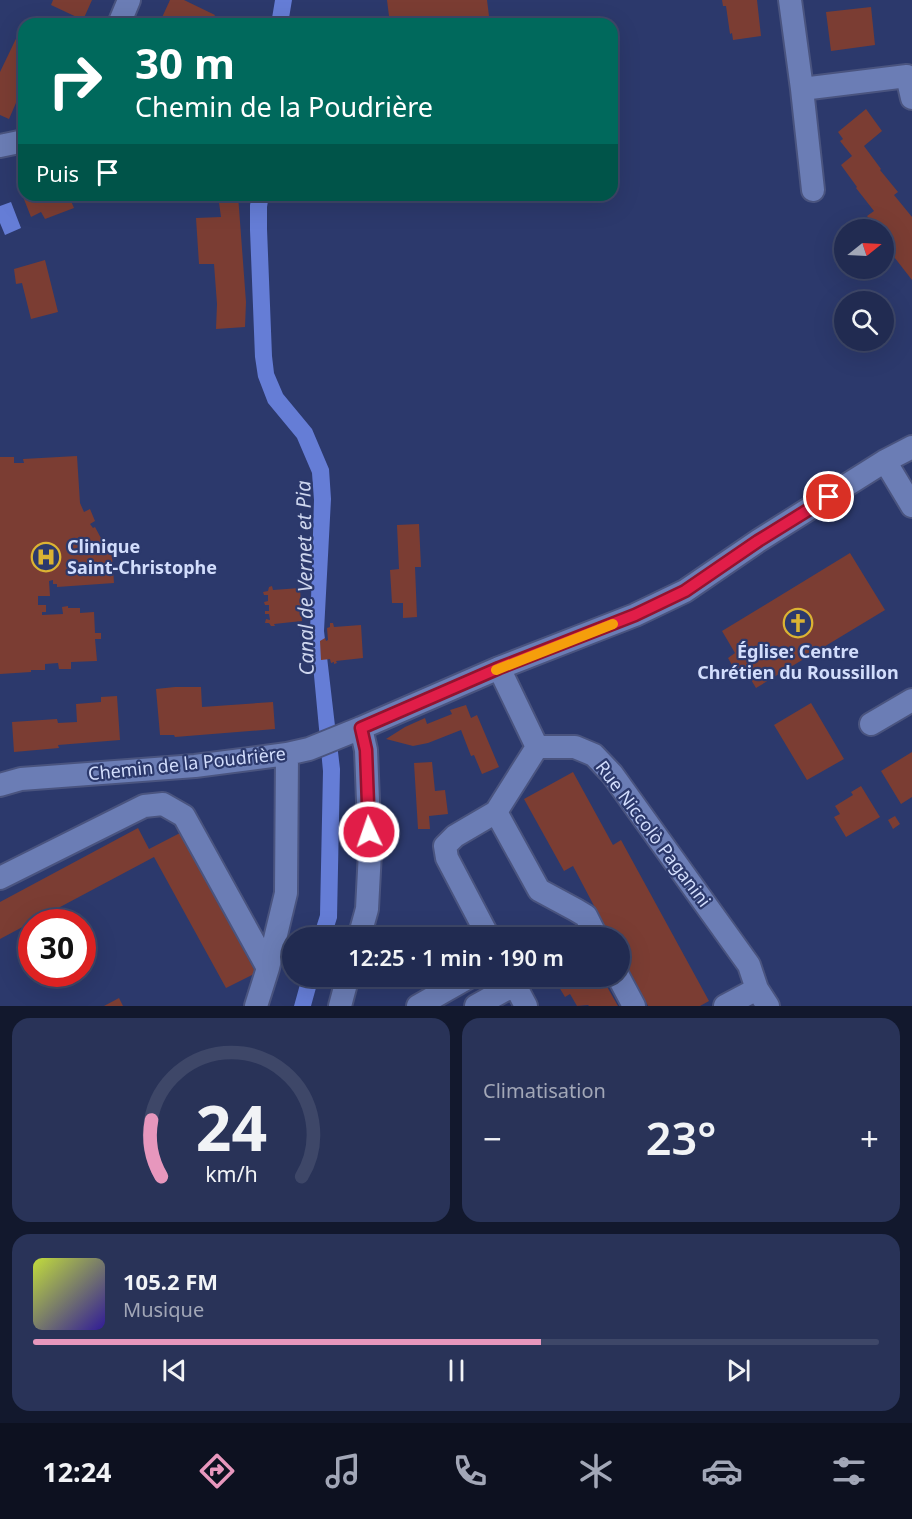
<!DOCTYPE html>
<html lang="fr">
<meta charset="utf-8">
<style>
body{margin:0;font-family:"Noto Sans",sans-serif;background:#293358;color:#f1f3f6;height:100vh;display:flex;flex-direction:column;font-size:22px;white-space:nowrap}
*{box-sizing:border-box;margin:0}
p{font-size:20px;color:#a2a7b7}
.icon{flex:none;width:33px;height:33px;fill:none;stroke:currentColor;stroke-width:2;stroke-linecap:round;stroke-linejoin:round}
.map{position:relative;height:1006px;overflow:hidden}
.drawer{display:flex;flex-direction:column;gap:12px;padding:12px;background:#12182d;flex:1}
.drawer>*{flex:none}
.banner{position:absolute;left:18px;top:18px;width:600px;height:183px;border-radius:18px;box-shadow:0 6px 24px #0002,0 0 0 2px #3e4768;background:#00695c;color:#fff;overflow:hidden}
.needle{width:39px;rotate:72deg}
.fabs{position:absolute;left:834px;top:219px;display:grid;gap:12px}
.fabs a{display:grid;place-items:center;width:60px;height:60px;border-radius:50%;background:#212b51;box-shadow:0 6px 24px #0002,0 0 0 2px #3e4768;font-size:30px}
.speed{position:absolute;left:18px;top:909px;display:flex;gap:12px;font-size:30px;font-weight:700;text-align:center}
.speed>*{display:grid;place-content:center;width:78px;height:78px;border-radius:50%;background:#212b51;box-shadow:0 6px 24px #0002,0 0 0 2px #3e4768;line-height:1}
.speed .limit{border:9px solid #d22;background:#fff;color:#111}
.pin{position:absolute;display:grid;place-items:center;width:51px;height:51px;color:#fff;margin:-26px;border:3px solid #fff;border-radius:50%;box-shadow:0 2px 6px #0007}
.me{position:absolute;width:66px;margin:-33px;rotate:357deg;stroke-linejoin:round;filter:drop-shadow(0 0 4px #0008)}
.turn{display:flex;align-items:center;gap:21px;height:126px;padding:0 18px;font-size:27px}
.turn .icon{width:78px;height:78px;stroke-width:2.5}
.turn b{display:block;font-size:42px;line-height:51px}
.then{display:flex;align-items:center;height:57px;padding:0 18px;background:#0003;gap:12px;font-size:22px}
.big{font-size:45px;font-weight:600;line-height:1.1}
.drawer .tile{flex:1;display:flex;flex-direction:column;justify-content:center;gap:9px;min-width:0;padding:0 21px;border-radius:18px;background:#293358}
.drawer .dial{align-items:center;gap:0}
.dial svg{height:156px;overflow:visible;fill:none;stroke:#3e4768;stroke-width:7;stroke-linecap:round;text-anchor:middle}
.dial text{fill:#f1f3f6;stroke:none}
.song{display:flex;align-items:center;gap:18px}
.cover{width:72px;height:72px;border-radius:9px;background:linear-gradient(135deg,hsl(70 70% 55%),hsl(250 70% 35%))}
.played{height:6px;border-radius:3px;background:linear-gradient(90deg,#e797bd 60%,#3e4768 60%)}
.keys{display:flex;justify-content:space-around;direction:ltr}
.heat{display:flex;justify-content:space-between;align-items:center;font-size:33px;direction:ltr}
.drawer .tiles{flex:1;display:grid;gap:12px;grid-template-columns:1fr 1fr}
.tile:last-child{grid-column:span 2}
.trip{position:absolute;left:282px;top:927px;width:348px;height:60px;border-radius:30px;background:#212b51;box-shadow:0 6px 24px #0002,0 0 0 2px #3e4768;font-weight:600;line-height:60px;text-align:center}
.dock{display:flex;height:96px;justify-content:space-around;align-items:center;background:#0d1120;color:#a2a7b7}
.dock .icon{width:42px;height:42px}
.dock .selected{color:#e797bd}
.dock b{font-size:27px;color:#f1f3f6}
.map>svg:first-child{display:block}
.water{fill:#657dd6}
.building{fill:#7b3d33}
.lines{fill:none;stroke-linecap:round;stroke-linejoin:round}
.minor-casing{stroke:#4a547f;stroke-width:26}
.minor{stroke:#6b7db5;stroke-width:22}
.route-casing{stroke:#92132f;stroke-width:15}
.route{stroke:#e11d48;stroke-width:10}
.slow{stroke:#f59e0b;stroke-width:10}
.labels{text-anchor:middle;stroke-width:4.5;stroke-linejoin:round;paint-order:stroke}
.poi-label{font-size:18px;font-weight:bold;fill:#d2ddfc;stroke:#2c396c;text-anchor:start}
.street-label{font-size:18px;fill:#d2ddfc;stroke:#2c396c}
.water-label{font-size:20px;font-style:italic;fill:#ced6ee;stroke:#2c396c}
</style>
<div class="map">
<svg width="912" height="1006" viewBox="0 0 912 1006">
<rect width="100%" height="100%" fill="#2c396c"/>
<path class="water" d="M275,0H292L288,24H271Z
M252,195H269L267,207V229L272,356L274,373L283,394L312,429L329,469L331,499L324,631L340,769L337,918L331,937H313L320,915L323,771L310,633L314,500L312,473L297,438L268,403L258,377L255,357L250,230V205Z
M11,202L21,228L5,235L0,223V206Z
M302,977H319L311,1006H294Z"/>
<path class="building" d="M53,0H92L83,20L51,5Z
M170,0H184L215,15L210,24H159Z
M387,0H487L490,24H390Z
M722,0H757L761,36L733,40L732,33L730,34L726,6H723Z
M871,7L875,45L831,51L826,12Z
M25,20L33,24H24V90L22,89L9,119L0,115V72Z
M866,109L882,131L864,146L881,169L880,170L898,192L894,195L912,217V280L884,244L885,239L884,237V230H878L867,216L874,211L856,188L857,187L841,165L852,156L840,141L843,139L838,132Z
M24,188V195H85L71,201L74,208L45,219L41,212L31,217L20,189Z
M218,195H238L246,302L245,327L216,329L217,304L214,264H199L196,218L221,217Z
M45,260L58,312L31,319L22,283L16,284L14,269Z
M77,456L80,503L84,512L90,509L95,521L90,524L93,528L95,527L110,555H112L114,583L57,587V584H53V580L49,581L50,596H38V605H46V612H42V615L63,614L62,607L68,606V608H80V613L94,612L95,633H101V639H95L97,661L71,662V669H59L58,663L45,664V670H31V672L0,674V457H14V463H24L23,459Z
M419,524L421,567H415L417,617L403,618V603H392L390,570L399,569L397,525Z
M850,553L885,610L756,688L744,668L736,672L728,658L735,653L722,631Z
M272,586L273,590L300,588L302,621L274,624L275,626H271L269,623H265L266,619L270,620L269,614H265V611H269V605H265L264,602L268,601V595H264L263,592L268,591L269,587Z
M330,623H333L334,627L361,625L363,658L336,661L337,663L334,664V662L331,663L330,659L321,660L320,641L325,638L326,641L328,640L327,628L330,627Z
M175,687H201L202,707L273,702L275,729L175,737L174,735H160L156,689Z
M117,696L120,740L58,745L59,748L14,752L12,722L57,719L58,723L77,722L76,704L101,702V697Z
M811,703L844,759L807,780L774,725Z
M466,705L471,718L477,715L499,767L482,774L474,755L471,756L461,730L428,743L413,746L386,739L405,727L425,718L427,724L452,714L450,710Z
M912,752V797L901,804L881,771Z
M432,762L435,791L445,790L448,814L429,816L430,829H418L414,763Z
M573,772L613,845L621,840L709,1001L700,1006H648L620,953V938H611L573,866L564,871L524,799Z
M861,786L880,817L846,837L834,817L840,814L835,806L853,795L851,792Z
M895,816L900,824L893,829L888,820Z
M138,828L149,849L180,833L256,973L226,988L154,857L0,939V902Z
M564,976H588L591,982L601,976L618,1006H589L588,1005L577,1006L570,994L565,997L556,982Z
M119,998L123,1006H104Z"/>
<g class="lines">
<g class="minor-casing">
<path id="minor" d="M790,0L802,89L813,190
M119,24L129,0
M907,76L912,98
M802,89L907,76
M0,146L24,141
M885,461L912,506
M499,668L537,747
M871,724L912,700
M537,747H575L594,755L612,774L749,965L757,989L768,1006
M0,785L21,779L195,766L287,754L309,749L361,728L499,668L635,615L685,591L758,541L885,461L912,447
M496,812L539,890L576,910L586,916L597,938
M0,878L144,806L163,804L184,816L268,968
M359,938L367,909L370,852L366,750L361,728
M489,938L447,858L445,846L455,836L496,812L537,747
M510,976L526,1006
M618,976L634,1006
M256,1006L268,968L286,893L287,754
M340,1006L348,976
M418,1006L471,976
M476,1006L514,985
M725,1006L757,989"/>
</g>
<use href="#minor" class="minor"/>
</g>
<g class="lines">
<g class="route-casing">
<path id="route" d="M369,832L366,750L361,728L499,668L635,615L685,591L758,541L829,497"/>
</g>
<use href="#route" class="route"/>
<path class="slow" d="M496,670L613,624"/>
</g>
<defs>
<g id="hospital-ring" transform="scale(1.5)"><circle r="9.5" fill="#2c396c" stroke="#dbb333" stroke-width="1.5"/><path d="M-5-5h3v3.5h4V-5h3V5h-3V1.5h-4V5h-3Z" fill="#dbb333"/></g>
<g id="church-ring" transform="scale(1.5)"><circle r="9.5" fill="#2c396c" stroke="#dbb333" stroke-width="1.5"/><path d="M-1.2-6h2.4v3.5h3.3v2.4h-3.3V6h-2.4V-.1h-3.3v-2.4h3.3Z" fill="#dbb333"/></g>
</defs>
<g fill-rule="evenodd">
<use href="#hospital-ring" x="46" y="557"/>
<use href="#church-ring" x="798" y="623"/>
</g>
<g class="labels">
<g class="poi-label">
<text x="67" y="553">Clinique<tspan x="67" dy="21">Saint-Christophe</tspan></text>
<text x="798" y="658" text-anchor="middle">Église: Centre<tspan x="798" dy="21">Chrétien du Roussillon</tspan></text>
</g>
<g class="street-label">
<text transform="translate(187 764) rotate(-6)" y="6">Chemin de la Poudrière</text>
<text transform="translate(653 834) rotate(53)" y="6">Rue Niccolò Paganini</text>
</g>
<g class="water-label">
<text transform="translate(305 578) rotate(-91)" y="7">Canal de Vernet et Pia</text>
</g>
</g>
</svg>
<div class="fabs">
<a><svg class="needle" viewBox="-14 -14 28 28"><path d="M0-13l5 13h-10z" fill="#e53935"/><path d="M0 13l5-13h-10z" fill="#a2a7b7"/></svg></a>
<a><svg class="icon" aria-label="search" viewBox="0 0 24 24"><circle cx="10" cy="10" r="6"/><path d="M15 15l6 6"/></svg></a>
</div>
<div class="speed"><div class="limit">30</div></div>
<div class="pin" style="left:829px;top:497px;background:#d93025"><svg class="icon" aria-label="arrive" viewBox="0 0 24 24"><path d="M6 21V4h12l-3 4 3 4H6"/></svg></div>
<svg class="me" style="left:369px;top:832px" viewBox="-20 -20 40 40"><circle r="17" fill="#e11d48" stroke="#fff" stroke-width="3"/><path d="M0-11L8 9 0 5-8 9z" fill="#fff"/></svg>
<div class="trip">12:25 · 1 min · 190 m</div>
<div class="banner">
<div class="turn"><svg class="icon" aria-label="right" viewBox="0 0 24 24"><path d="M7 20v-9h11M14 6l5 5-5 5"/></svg><div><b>30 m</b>Chemin de la Poudrière</div></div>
<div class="then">Puis<svg class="icon" aria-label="arrive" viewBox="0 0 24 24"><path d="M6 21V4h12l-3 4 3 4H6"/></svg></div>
</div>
</div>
<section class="drawer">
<div class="tiles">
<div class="tile dial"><svg viewBox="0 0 100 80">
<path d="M14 69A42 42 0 1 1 86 69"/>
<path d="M14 69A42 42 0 0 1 9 40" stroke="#e797bd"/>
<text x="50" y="56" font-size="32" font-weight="700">24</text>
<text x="50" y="72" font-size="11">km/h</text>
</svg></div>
<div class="tile"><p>Climatisation</p>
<div class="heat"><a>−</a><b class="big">23°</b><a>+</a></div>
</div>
<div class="tile">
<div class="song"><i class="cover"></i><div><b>105.2 FM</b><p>Musique</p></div></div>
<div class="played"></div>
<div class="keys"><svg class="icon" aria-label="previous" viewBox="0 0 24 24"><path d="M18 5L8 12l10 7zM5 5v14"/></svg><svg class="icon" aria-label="pause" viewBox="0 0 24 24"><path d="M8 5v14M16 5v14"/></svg><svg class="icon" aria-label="next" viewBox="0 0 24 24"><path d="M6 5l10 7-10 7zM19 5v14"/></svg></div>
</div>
</div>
</section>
<nav class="dock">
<b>12:24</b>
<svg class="icon selected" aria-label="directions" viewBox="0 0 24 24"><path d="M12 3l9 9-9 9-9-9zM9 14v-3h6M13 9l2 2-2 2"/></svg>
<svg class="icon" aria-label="music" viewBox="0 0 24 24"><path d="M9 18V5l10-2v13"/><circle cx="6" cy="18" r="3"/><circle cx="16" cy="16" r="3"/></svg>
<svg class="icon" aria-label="phone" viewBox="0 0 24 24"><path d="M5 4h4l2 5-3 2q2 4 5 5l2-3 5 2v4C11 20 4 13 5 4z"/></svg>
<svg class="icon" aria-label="climate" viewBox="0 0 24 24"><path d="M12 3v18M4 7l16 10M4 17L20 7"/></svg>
<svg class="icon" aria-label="car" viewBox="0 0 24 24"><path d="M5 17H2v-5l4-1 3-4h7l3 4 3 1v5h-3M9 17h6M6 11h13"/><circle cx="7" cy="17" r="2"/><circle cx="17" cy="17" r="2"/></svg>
<svg class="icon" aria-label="filters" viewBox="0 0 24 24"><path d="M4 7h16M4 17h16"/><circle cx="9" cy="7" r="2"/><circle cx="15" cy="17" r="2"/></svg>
</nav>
